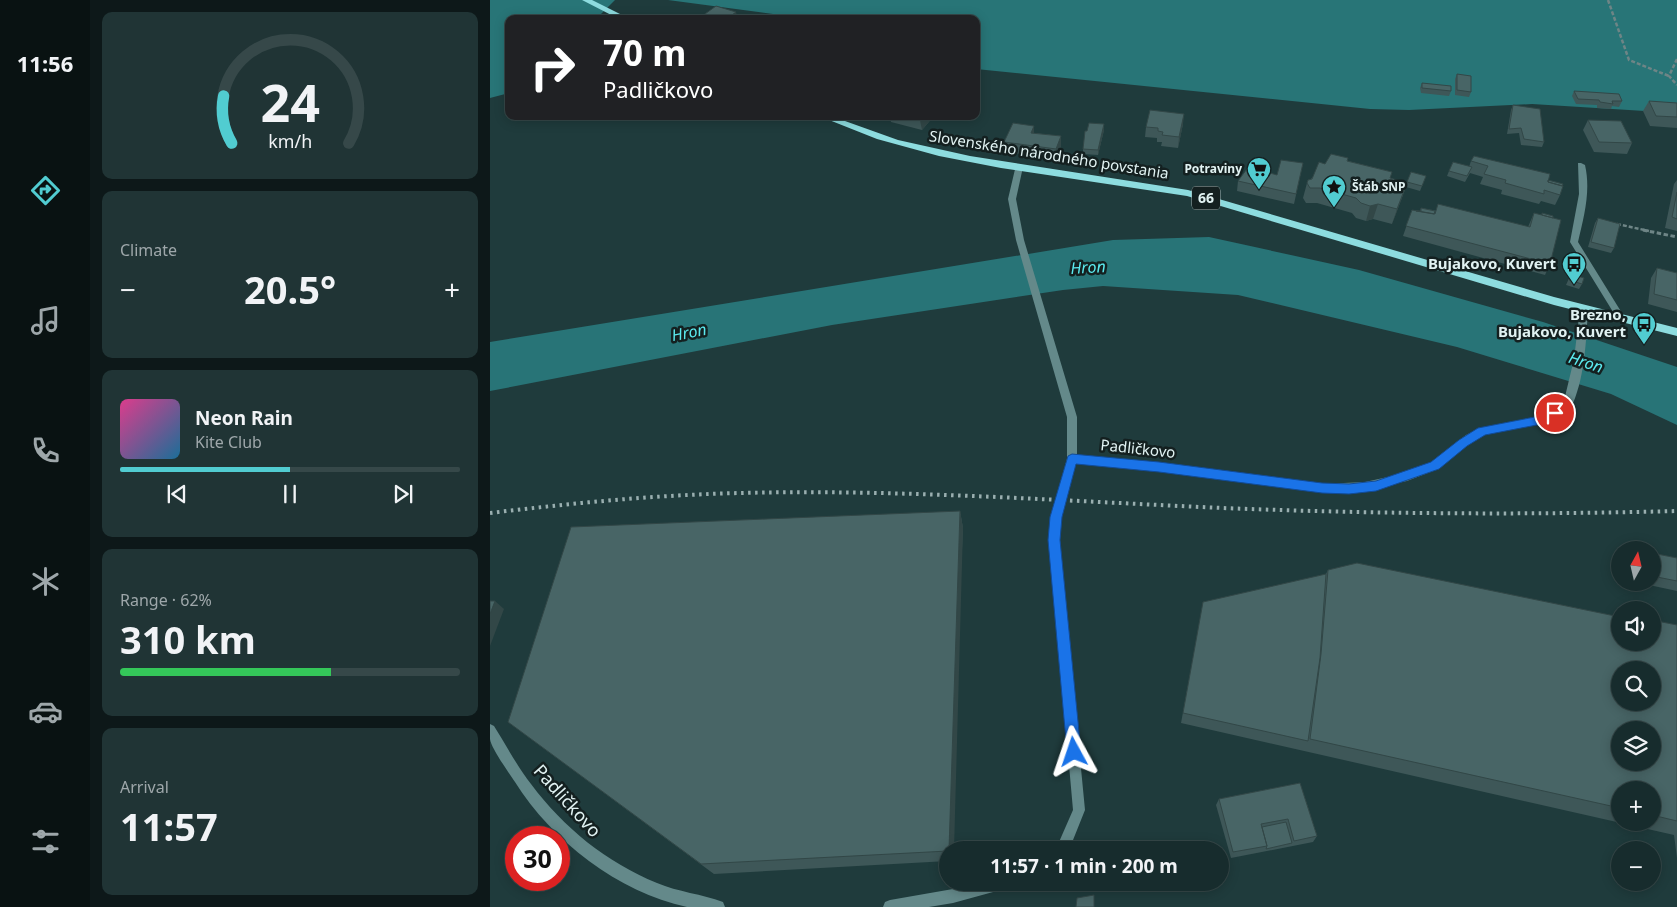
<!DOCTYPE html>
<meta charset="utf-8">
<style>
body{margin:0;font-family:"Noto Sans",sans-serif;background:#203435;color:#f1f3f6;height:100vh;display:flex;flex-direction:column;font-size:19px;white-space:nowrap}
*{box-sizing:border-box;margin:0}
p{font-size:16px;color:#9ea7aa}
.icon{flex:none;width:28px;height:28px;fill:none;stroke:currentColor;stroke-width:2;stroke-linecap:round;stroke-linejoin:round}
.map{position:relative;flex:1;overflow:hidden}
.sheet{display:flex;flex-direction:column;gap:12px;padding:12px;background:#0d1819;width:400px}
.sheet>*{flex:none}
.guide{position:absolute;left:15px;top:15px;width:475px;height:105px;border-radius:10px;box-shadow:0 2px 12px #0003,0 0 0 1px #364849;background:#202124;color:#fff;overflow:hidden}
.needle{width:32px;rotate:8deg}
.fabs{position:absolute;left:1121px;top:541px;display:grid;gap:10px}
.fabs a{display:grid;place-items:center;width:50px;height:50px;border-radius:50%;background:#172c2d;box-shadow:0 2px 12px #0003,0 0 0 1px #364849;font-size:25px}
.speed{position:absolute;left:15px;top:826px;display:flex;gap:10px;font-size:25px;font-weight:700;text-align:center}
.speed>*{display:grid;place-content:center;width:65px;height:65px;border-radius:50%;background:#172c2d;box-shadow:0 2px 12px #0003,0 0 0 1px #364849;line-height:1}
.speed .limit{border:8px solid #d22;background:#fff;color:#111}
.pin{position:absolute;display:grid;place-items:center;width:42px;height:42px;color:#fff;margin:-21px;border:2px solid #fff;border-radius:50%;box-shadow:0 1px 5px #0007}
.me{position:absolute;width:55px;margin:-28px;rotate:355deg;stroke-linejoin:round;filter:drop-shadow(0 0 4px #0008)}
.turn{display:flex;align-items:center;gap:18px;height:105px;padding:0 15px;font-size:22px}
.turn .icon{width:65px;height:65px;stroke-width:2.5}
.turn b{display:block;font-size:35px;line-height:42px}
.big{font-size:38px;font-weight:700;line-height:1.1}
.sheet .tile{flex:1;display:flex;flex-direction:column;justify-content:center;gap:8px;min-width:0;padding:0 18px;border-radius:10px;background:#203435}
.sheet .dial{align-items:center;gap:0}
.dial svg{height:130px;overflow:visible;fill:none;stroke:#364849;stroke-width:7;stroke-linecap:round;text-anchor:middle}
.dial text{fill:#f1f3f6;stroke:none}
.song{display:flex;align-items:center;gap:15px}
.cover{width:60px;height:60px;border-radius:8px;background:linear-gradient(135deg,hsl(330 70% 55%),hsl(200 70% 35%))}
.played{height:5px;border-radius:2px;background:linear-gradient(90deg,#51ccd1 50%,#364849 50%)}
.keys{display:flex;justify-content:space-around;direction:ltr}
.heat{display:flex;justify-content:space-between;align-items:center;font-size:28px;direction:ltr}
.charge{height:8px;border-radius:4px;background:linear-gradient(90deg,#34c759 62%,#364849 0)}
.trip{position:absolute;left:449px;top:841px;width:290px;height:50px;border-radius:25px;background:#172c2d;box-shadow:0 2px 12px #0003,0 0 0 1px #364849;font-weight:700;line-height:50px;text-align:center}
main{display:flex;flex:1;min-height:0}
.tabs{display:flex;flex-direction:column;width:90px;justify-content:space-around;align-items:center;background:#091212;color:#9ea7aa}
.tabs .icon{width:35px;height:35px}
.tabs .on{color:#51ccd1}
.tabs b{font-size:22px;color:#f1f3f6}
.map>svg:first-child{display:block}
.forest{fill:#287577}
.water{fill:#287477}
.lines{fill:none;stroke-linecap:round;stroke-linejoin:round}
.path-far1{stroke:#6e8586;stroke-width:2.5;stroke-dasharray:4 2;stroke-linecap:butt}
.path{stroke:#6e8586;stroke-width:3;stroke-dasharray:4.5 2.5;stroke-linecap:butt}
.lane{fill:#64898a;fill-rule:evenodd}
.street{fill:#64898a;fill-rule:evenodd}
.primary{fill:#8ddcdf;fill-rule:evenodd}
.rail{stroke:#9aafb0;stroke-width:4;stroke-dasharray:2.5 4.5;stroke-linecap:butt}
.wall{fill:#3e5758;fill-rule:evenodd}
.shaded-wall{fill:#324747}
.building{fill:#486566;stroke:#324747;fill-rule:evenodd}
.route{fill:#1a73e8;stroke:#114b97}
.labels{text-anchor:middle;stroke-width:5;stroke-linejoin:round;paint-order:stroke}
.far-poi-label{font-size:12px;font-weight:bold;fill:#e1f2f2;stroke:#142020;text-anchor:end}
.shield{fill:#142020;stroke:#a4b3b3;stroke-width:1}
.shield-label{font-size:14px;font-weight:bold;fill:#e1f2f2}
.street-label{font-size:15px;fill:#e1f2f2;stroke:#142020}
.poi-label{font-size:15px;font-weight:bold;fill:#e1f2f2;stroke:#142020;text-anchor:end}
.water-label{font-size:16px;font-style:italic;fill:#5beaef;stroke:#142020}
.near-street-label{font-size:18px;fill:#e1f2f2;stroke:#142020}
</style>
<main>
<nav class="tabs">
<b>11:56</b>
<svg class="icon on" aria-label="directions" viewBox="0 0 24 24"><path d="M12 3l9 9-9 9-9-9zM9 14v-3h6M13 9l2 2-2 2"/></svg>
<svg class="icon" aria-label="music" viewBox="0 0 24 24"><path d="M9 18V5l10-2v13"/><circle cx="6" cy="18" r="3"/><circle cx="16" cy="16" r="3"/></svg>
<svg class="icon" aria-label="phone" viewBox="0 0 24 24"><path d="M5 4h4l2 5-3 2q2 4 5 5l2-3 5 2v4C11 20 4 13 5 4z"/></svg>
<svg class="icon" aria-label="climate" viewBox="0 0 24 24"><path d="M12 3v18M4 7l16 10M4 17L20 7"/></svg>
<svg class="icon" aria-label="car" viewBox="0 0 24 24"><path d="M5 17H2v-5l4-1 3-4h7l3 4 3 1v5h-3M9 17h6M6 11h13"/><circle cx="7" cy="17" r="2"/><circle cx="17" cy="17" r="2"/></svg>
<svg class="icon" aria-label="filters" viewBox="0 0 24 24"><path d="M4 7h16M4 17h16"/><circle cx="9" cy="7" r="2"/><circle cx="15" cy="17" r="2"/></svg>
</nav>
<section class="sheet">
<div class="tile dial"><svg viewBox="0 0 100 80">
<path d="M14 69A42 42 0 1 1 86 69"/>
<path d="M14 69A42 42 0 0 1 9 40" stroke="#51ccd1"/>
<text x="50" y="56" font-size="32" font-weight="700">24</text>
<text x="50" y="72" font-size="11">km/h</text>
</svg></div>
<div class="tile"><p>Climate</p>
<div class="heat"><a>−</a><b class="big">20.5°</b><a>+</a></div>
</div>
<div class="tile">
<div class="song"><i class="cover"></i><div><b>Neon Rain</b><p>Kite Club</p></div></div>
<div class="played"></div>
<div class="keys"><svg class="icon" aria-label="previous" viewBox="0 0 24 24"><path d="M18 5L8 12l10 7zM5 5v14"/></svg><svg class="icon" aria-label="pause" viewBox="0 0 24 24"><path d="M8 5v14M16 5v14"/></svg><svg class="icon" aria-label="next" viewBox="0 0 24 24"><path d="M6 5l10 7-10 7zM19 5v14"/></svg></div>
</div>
<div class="tile"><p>Range · 62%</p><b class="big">310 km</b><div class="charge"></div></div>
<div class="tile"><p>Arrival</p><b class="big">11:57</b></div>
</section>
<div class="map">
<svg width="1187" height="907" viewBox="0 0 1187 907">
<rect width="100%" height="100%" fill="#1f3b3c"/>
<path class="forest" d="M0,0H125L106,19H19V93L0,98Z
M178,0H1187V113L1042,104L919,110L880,109L486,69V19H320Z"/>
<path class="water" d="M719,237L869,270L1053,322L1187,367V425L1121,394L967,347L748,295L613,286L573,290L342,325L0,391V342L623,240Z"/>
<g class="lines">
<path class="path-far1" d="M1118,0L1139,60L1179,76
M1187,59L1179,76L1187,85
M1127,224L1159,231"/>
<path class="path" d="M1153,230L1187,237"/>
<path class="lane" d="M1088,163H1091L1095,165C1101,191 1094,216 1088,242L1135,318L1131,321L1128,320L1080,242L1089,194Z
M1094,306L1098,309C1096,342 1095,380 1080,410L1053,423L996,434L983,440L948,469L917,481L875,490L832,492L669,471L582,463L578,462L577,459L578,456L582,455L669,463L832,484L875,482L916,473L940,463L976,435L990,428L1051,416L1073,405L1084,359L1090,309Z"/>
<path class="street" d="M526,165H532L533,167L526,199L534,240L587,417V459L571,517L569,540L595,810L579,850H564L569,842L583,810L559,540L561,517L577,459V417L526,240L518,199Z
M0,724L4,726C16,745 27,766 41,784C74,828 116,862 167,883C188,892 212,894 233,902L235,907C223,907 208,907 197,907C128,892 62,841 25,782C19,773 1,748 0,739C0,734 0,729 0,724Z
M488,882H520L519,887L514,889L463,903L439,907H393L395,902L400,900L463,889Z"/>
<path class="primary" d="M92,0H102L140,19H129Z
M329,116H341L408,140L480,156L698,190L1064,297L1187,328V336L1064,305L697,196L511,168L449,156L387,139Z"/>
<path class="rail" d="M0,513C83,503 166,495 250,493C411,489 572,501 733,508C885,514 1036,515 1187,511"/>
</g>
<path class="wall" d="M967,74L981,92L979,97L965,95V79Z
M932,83L961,91L959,96L931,93L930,88Z
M1084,91L1132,101L1129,107L1122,106L1121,109L1107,108V105L1086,104L1082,96Z
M1159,101L1187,103V128L1160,126L1153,111Z
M1023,105L1054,142L1052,147L1031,145L1029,133L1017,134L1021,110Z
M400,116H444L432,130L401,122Z
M1098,120L1142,143L1137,154L1104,152L1093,130Z
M614,124V130L608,155L593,154V149L597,131Z
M693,124L688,148L671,146L672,142H667V138L655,137L656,127Z
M544,126V133L571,136V146L566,159L515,152L514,142Z
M858,158V161L902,172L900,178L917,183L921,172L936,176L930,191L916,187L902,224L883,219L876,221L866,218L862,213L827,203H816L813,198L817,183L835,164Z
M981,161L1058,180L1070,195L1065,205L1051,201L1049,204L1011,194L1012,190L990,184L993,177L980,173L975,182L957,176L959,171L979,167Z
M813,163L804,204L747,191L748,181L768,170L787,175Z
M1187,180V231L1175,228L1184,184Z
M931,208L1038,227L1044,213L1060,264L1055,275L913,236L922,210L930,211Z
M1108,218L1124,248L1121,253L1098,247L1105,223Z
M1167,268L1187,273V312L1158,304L1161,278Z
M1081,274L1092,284L1089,289L1076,285Z
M470,511L473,528L458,861L224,874L18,722Z
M1162,553L1187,558V591L1145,582H1162Z
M838,570L1130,617L1187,625V858L1184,835L691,723L711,615L836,574ZM1130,790H1162V822H1130Z
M810,783L827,836L823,842L741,858L726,805L729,799Z"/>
<path class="shaded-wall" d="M246,12L248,19H239L238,18Z
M694,114L693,124L688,148L689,137Z
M433,116H444L432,130L430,120Z
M614,124V130L608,155V150Z
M544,126V136L541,133Z
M571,136V146L566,159V149Z
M917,183L912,198L902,224L907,209Z
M888,204L883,219L876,221L880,206Z
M470,511L473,528L464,850H459Z
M5,601L14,609L0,646V614Z"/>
<path class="building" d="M226,6L246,12L238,18L241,19H208Z
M967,74L981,76V92L967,90Z
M932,83L961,86V91L932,88Z
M1084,91L1129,94L1132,101H1122L1123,104L1110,102L1109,100L1088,99Z
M1159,101L1187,103V117L1166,116Z
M1023,105L1050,109L1054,142L1034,139L1031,128L1019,129Z
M660,110L694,114L689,137L672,135L673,132L668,131V128L656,127Z
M417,116H433L430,120Z
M1098,120L1131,121L1142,143L1109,142Z
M523,123L544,126L541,133L571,136L566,149L514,142Z
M599,123L614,124L608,150L593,149L595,131H597Z
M841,154L858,158L857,161L902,172L900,178L917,183L907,209L888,204L880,206L871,203L866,198L830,188H820L817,183L818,180L822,179L829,162L835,164Z
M984,156L1060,174L1058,182L1073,186L1070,195L1054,190V194L1015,183L1016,180L994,174L998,166L981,161Z
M791,160L813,163L806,194L748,181L762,162L769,164L766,169L787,175Z
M963,162L982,167L977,176L959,171Z
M921,172L936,176L932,186L917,182Z
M1058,180L1073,184L1072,186L1058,182Z
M1187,192V219L1182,217Z
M948,204L1040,227L1044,213L1071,220L1060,264L916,226L922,210L945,214Z
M931,208L945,211L944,214L926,211H931Z
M1052,213L1063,216V218L1052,215Z
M1108,218L1130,224L1124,248L1101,242Z
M1167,268L1187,273V300L1164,294Z
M1081,274L1094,278L1092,284L1079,280Z
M470,511L459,850H458V851L211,864L18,722L81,527Z
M1162,553L1187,558V581L1162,576Z
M867,563L1130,617V642H1162V620L1187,625V821L1162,815V790H1130V808L820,739L831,654L838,570ZM1130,670H1162V702H1130ZM1130,730H1162V762H1130Z
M836,574L830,658L818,741L693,713L713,602Z
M0,601H5L0,614Z
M810,783L827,836L804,841L798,819L771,824L777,846L743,852L729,799Z
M796,822L802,843L776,849L777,846L772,827Z
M604,895V907H586L587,898Z"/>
<path class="route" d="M1065,409L1070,413L1069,416L1052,424L995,435L977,446L949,469L886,491L859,494L832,493L669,472L586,464L572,517L570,540L591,752L589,757L584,759L579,757L577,752L558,540L560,517L578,456L582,454L669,462L832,483L859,484L886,481L941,462L969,440L988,428L1050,416Z"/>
<defs>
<g id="supermarket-pin" transform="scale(1.25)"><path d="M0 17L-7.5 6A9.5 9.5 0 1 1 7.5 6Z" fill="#51ccd1" stroke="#142020"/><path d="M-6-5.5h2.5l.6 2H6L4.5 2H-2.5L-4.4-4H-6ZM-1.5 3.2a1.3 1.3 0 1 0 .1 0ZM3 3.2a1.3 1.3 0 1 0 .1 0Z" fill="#111"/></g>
<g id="sight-pin" transform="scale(1.25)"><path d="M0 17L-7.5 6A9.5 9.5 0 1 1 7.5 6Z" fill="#51ccd1" stroke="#142020"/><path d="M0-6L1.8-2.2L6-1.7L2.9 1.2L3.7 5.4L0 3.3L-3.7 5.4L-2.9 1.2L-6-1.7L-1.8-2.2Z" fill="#111"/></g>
<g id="bus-pin" transform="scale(1.25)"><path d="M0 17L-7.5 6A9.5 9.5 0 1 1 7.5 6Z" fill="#51ccd1" stroke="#142020"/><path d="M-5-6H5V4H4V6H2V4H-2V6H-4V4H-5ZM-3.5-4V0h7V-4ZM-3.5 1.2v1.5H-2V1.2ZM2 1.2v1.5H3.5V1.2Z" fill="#111"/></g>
</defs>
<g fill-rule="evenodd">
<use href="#supermarket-pin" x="769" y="169"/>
<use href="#sight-pin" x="844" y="187"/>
<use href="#bus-pin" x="1084" y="264"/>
<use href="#bus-pin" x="1154" y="324"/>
</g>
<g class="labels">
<g class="far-poi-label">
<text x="752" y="173">Potraviny</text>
<text x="862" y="191" text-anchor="start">Štáb SNP</text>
</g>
<rect class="shield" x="702" y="186.5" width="28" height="23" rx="4"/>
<g class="shield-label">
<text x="716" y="203">66</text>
</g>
<g class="street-label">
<text transform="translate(559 155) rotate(9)" y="5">Slovenského národného povstania</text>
<text transform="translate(648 449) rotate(6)" y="5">Padličkovo</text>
</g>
<g class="poi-label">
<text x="1066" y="269">Bujakovo, Kuvert</text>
<text x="1136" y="320">Brezno,<tspan x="1136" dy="17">Bujakovo, Kuvert</tspan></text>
</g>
<g class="water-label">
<text transform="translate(598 267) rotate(-3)" y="6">Hron</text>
<text transform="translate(199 332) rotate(-11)" y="6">Hron</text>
<text transform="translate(1096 362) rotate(18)" y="6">Hron</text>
</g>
<g class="near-street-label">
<text transform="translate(77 801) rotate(48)" y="6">Padličkovo</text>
</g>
</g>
</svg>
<div class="fabs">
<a><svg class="needle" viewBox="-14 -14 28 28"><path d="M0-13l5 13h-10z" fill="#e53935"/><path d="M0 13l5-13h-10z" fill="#9ea7aa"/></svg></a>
<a><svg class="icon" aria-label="sound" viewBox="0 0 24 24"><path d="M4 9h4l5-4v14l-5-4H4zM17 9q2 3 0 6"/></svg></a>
<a><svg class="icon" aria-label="search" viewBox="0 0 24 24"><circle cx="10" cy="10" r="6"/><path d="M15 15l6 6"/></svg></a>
<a><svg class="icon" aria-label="layers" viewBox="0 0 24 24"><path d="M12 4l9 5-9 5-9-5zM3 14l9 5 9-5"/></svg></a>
<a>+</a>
<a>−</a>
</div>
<div class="speed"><div class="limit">30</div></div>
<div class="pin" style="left:1065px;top:413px;background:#d93025"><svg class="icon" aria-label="arrive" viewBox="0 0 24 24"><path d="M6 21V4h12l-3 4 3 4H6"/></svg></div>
<svg class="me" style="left:584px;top:752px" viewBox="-20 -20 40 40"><path d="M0-17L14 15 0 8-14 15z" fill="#1a73e8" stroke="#fff" stroke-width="4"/></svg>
<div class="trip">11:57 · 1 min · 200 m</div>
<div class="guide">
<div class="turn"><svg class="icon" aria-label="right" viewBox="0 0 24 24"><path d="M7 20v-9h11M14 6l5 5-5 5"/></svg><div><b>70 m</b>Padličkovo</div></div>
</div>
</div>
</main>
